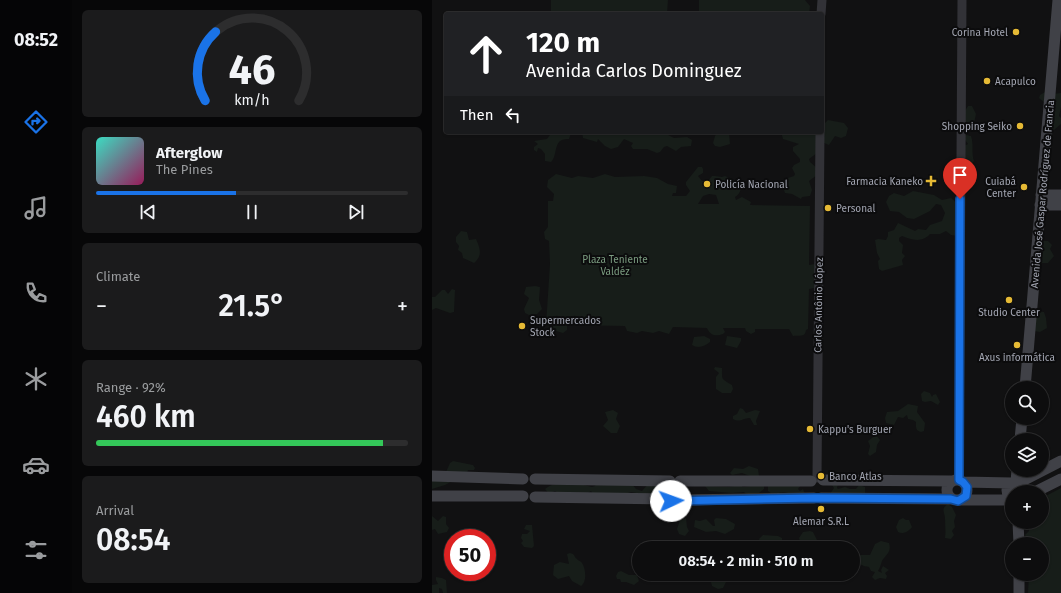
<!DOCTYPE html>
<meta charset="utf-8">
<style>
body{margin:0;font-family:"Fira Sans",sans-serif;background:#1b1b1c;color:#f1f3f6;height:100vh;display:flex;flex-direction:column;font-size:15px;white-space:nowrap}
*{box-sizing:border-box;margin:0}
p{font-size:13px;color:#9a9c9e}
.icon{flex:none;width:22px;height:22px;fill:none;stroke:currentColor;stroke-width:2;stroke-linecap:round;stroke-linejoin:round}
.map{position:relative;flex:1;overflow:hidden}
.sheet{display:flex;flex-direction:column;gap:10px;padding:10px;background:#070708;width:360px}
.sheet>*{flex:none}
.banner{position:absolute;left:12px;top:12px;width:380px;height:122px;border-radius:4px;box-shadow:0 1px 3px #0004,0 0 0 1px #2d2d2e;background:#202124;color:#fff;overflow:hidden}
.fabs{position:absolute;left:573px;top:381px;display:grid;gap:8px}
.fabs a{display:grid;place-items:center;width:44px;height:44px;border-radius:50%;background:#0d0d0e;box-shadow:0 1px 3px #0004,0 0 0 1px #2d2d2e;font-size:20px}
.speed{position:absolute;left:12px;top:529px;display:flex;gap:8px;font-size:20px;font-weight:700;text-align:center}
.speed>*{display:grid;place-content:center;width:52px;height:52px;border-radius:50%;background:#0d0d0e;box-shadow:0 1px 3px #0004,0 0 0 1px #2d2d2e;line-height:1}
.speed .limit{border:6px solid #d22;background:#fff;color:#111}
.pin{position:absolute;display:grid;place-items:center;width:34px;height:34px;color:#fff;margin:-41px -17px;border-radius:50% 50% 50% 0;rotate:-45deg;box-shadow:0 0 4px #0007}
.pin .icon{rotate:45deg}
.me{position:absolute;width:44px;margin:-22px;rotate:87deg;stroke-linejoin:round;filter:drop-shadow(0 0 3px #0008)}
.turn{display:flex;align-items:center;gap:14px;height:84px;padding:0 16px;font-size:18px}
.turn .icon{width:52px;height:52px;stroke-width:2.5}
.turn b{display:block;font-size:28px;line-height:34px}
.then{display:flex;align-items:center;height:38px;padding:0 16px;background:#0003;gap:8px;font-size:15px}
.big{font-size:30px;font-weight:600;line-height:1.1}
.sheet .widget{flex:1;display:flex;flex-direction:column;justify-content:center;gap:6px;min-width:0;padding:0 14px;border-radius:6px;background:#1b1b1c}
.sheet .dial{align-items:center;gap:0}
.dial svg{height:104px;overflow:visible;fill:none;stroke:#2d2d2e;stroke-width:7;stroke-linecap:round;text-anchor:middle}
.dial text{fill:#f1f3f6;stroke:none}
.song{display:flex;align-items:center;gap:12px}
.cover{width:48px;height:48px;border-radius:6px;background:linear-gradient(135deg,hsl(170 70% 55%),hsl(330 70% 35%))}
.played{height:4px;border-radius:2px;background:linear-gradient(90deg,#1a73e8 45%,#2d2d2e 45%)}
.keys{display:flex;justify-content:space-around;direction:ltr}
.heat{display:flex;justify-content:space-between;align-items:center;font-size:22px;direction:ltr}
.charge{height:6px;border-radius:3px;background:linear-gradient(90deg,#34c759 92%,#2d2d2e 0)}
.trip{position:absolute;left:200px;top:541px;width:228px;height:40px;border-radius:20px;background:#0d0d0e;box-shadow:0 1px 3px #0004,0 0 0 1px #2d2d2e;font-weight:600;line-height:40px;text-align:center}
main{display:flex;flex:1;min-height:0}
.dock{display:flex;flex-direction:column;width:72px;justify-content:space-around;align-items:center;background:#050506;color:#9a9c9e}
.dock .icon{width:28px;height:28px}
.dock .on{color:#1a73e8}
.dock b{font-size:18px;color:#f1f3f6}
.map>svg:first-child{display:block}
.green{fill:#171d19;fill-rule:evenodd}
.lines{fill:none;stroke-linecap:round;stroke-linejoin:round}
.tertiary{stroke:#323237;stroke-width:9}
.secondary{stroke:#404147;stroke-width:11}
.route-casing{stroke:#114b97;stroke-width:10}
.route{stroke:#1a73e8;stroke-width:7}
.poi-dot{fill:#e6ba35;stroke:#0c0c0d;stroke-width:1.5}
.labels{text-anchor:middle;stroke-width:4;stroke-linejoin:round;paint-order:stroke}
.poi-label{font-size:10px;fill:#a3a6b2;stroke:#0c0c0d;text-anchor:start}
.street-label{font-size:10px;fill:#a3a6b2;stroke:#0c0c0d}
.park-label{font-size:10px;fill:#7b9c80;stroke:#0c0c0d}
</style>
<main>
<nav class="dock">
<b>08:52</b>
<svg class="icon on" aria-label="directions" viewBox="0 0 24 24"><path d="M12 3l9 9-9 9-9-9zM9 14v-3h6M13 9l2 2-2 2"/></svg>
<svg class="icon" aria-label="music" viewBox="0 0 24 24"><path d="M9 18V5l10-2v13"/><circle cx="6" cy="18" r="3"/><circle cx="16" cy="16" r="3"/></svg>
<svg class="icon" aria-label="phone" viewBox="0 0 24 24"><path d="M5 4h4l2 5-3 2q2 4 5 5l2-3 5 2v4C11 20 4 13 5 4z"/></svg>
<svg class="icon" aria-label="climate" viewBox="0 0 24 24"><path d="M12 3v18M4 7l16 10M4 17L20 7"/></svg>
<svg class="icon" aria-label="car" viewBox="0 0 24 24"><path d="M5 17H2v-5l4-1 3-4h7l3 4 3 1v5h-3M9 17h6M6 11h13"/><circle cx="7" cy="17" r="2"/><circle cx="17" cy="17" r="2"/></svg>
<svg class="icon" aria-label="filters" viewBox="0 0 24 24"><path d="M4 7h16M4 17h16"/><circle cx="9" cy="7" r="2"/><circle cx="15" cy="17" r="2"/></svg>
</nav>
<section class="sheet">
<div class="widget dial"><svg viewBox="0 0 100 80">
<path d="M14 69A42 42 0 1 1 86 69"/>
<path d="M14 69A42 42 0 0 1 22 16" stroke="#1a73e8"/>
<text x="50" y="56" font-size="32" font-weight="700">46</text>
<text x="50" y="72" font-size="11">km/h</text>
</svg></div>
<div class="widget">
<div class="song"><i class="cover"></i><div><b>Afterglow</b><p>The Pines</p></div></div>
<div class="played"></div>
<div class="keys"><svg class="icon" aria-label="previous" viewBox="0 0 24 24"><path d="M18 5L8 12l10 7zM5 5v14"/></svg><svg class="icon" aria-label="pause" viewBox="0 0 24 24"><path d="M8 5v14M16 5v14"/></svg><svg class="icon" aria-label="next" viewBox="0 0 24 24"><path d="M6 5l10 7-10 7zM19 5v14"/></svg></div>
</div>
<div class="widget"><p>Climate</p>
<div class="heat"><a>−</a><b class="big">21.5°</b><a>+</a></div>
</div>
<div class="widget"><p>Range · 92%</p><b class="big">460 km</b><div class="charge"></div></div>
<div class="widget"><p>Arrival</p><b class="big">08:54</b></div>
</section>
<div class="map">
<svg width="629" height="593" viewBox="0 0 629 593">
<rect width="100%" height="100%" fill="#111112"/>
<path class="green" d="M119,0H236L235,14H119Z
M267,0H373L378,6L377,14H267Z
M613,92L621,94L629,93V107L627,116L629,118V124L622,130H620L622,115L613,103L607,98L608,95Z
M536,106H540L544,114L541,128L535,131L532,129L533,111Z
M396,120L412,123L416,128L414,136L409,138L403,136L397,145L392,143L391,125Z
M120,132L139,133L137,139C134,139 132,139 130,140C122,143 125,157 119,162L113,161V154L109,149L106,148L105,152L102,150V147L106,144L102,141L115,139Z
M150,132H217L236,135L242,138L255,137L260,140L259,146L249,147L244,151L235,146L232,147L228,152L225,153L215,149H201L199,146L201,143L192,139L186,147L179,149L173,146L166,139L165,142L151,138Z
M286,132L297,133L298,144L288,147L283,146L281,143L283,136Z
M349,132H382L387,139L385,153L377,159L378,162L386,169L385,175L377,181L380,190L378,196L370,197L369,199L360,194L353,193L351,187L356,178L362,176L363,174L360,168L362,165L368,162V159L361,151V147L367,144L351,139Z
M534,135L539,136C542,144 539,153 542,161L538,167L533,162L532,146L536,144L533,140V136Z
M266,167H270L271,169V173L266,176L270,181H276L280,176H283L290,177L293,176L308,183C310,189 308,194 303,197L304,200L310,197L319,202L318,205L378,206L377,265L383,264L382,288L377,289L376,329L374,330C373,338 367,335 361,336L357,329H323V332L319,334L314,331L313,328H291L293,332L291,334C283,337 278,335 275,328L241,327L237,334L227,331L221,333L210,331L205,333L195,331L193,326L135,325V330L131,333L117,329L116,325H114L118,264L117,241L113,239L112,232L116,227V201H121L122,194L115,187L116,180L124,174L140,178L146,176L161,178L173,174L183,177L212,176L225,178L236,184L245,186L244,193H241L240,196H254L258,191L254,185V182ZM277,194L284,195L287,204H266L271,196Z
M481,191L502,195L510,200L519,198L526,204L524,210L526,212V236L519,235L514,231L508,234H498C490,243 480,240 470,236L467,238V241L471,245L470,253L473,256L470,260L471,265L450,271L447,269L446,261L448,259L445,253L443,240L446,239L454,240L456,236V232L462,230L466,223L483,231L486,229L494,230L498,225L510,221L513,213L509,205L504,204L498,211L482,219L475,218L467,212L458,211L454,202L457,196L462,193L472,196Z
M29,231L35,232L37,240L44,239C48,248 51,256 42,263L31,258L30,253L26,250L27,246L24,242V237Z
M609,241H616L620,245L618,249L622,256L616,263H608Z
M103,286L108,287L107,300L110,309L105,314L97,315L93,313L92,309L97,298L92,294L94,287Z
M20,289L23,290L22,312L18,313L4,308L0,310V297H3L10,290H13L16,294Z
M604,311L612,312L614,318L615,328L608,332L602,331Z
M272,336L278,339V342C273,346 266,349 260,345L262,337Z
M295,336L309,338V341L305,348L293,345Z
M283,367L290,368C290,381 289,378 300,385L301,389L299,393H290L284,389V377L287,373L282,369Z
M492,391L498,393L500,397L501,395L504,394L508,402L506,405L499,401L493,402L490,401L489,394Z
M476,404L486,406L485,412L493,423L492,431L489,432C483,430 484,427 484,422L481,420L476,419L475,415L471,418L466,417L462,425L454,423L453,418L455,412L466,411Z
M308,408L311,409L314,413L323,410L328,411L324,421L325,425H322L318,418C311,418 308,423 301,419V416L305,414Z
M181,410L186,413L184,419L188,426L185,433H179L171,426L176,420L173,412Z
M444,435L448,440L445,445L444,452L438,456L436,454L438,446L436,441Z
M21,461L41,465L43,468L42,470H36L35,473L13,485L0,489V472H14L18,463Z
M317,466L326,469L327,476H318L310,473L300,475L298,473L302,468L311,469Z
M164,483L200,484L204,489L210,491L216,484L226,485L227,488L225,494H209L199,492L193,494H161L159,491L156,493H126L123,491L117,494L113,489C125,479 146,483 160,487L163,486Z
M311,484L310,487H312L332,484V489L327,493L315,495L312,492L300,493L277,491L273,486L297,487Z
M406,484L405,488L406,489L413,487L418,489H424L427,485L433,487V494H398L402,488L400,485Z
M369,485L366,489L368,491L371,489L373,494L365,493L362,495C350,491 352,493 340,494L336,491V486Z
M629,488V593H596L597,574H610V544H594L596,542L593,535L597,531L596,526L598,522H610V498Z
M516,504L520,507L524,515L522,521L523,527L520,531L522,535L519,539L513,538C514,531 513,525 513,519C513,512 508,509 516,504Z
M0,516L6,521L11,516L14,517V524L17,528L15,532L6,534L3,529L0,530Z
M254,518L255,527L257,531L253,536L247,534L245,529L248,520Z
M284,518L294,519L303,524L302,529L293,534L284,531L274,532L262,527L263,520L268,521L274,519L281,526H283L282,520Z
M471,518L474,520H477L480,527C477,531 471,535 466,532L464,527L467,520Z
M94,525H100L102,546L100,548L92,547L89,543L91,541L89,538L90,534H95L98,531L92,529Z
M378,531L381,532L386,542L381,548C372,548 369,546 367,538L371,532Z
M331,535L346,536L350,538V543L358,547L359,548H333L329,546L327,539Z
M449,541L457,543C460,553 453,555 450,561C449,564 448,568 446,571L450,573L449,570L451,566L457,570L453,573L455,576L454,579L448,578L443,580L440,577L443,572L439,571L437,567C431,566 426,565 425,557L427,555H438L443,544Z
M138,553L141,554C143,556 143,558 145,559C146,561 149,561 150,563C154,569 155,582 149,586L140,581L137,576L126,579L121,575L122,565L128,562L137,564L135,554Z
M189,571L197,575H205L207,581L202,585L194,582H189L188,579H185L184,576L186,572Z
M284,574L292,576L294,574H301L299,581L294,582L291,588L286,589L280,586L279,582L280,576Z
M4,577L10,578L14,580L15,593H11L10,589L7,588V593H0V585L6,584L4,580Z"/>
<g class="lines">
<path class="tertiary" d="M389,14L390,0
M385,478L388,132
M527,480L530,0"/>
<path class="secondary" d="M609,195H629
M608,205H629
M593,388L626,0
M588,440L590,418
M0,476L91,479
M103,479L238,481
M515 490a10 10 0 1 1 20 0a10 10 0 1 1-20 0Z
M391,480L520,481
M248,481H379
M531,482L580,483
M584,482L585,470
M588,482L629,461
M603,492L629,479
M0,496H91
M103,497L237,499
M389,498L519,499
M580,499L576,496L575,490L580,483L586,482L590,484L593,492
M249,500L382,498
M529,500H580
M586,522L587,544
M587,574V593"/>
</g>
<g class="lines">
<g class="route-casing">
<path id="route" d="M239,501L382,498L519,499L526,501L534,496L535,487L531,482L527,480L528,199"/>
</g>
<use href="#route" class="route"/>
</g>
<g class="poi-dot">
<circle cx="584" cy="32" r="4"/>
<circle cx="555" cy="81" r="4"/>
<circle cx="588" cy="126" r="4"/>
<path d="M497 175h4v4h4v4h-4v4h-4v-4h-4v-4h4z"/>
<circle cx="275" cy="184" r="4"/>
<circle cx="592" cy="187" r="4"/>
<circle cx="396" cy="208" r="4"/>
<circle cx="577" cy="300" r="4"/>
<circle cx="90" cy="326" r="4"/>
<circle cx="585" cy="345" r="4"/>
<circle cx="378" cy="429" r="4"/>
<circle cx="389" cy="476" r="4"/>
<circle cx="389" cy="509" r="4"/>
</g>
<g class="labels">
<g class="poi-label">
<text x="576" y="36" text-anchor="end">Corina Hotel</text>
<text x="563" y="85">Acapulco</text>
<text x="580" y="130" text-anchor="end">Shopping Seiko</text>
<text x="491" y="185" text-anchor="end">Farmacia Kaneko</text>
<text x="584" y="185" text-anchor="end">Cuiabá<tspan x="584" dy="12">Center</tspan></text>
<text x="283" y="188">Policía Nacional</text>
<text x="404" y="212">Personal</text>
<text x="577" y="316" text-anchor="middle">Studio Center</text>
<text x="98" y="324">Supermercados<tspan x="98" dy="12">Stock</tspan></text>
<text x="585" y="361" text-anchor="middle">Axus informática</text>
<text x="386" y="433">Kappu's Burguer</text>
<text x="397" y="480">Banco Atlas</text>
<text x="389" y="525" text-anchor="middle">Alemar S.R.L</text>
</g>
<g class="street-label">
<text transform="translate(610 194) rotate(-85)" y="4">Avenida José Gaspar Rodríguez de Francia</text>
<text transform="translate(386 305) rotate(-89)" y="4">Carlos Antônio López</text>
</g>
<g class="park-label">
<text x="183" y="263">Plaza Teniente<tspan x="183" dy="12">Valdéz</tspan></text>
</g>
</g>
</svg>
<div class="fabs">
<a><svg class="icon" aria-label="search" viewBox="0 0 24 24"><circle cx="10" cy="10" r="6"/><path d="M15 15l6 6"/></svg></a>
<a><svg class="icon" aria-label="layers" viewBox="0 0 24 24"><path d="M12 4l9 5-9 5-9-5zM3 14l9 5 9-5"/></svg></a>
<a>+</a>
<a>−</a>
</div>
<div class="speed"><div class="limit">50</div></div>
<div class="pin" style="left:528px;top:199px;background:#d93025"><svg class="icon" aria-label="arrive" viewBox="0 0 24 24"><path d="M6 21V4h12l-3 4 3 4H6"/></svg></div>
<svg class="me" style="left:239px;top:501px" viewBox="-20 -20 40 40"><circle r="19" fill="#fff"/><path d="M0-13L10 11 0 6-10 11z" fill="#1a73e8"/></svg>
<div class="trip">08:54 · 2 min · 510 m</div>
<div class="banner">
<div class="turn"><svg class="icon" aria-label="ahead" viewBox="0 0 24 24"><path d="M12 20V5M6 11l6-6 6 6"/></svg><div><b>120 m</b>Avenida Carlos Dominguez</div></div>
<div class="then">Then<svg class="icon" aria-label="left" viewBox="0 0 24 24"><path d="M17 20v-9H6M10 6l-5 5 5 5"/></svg></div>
</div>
</div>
</main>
